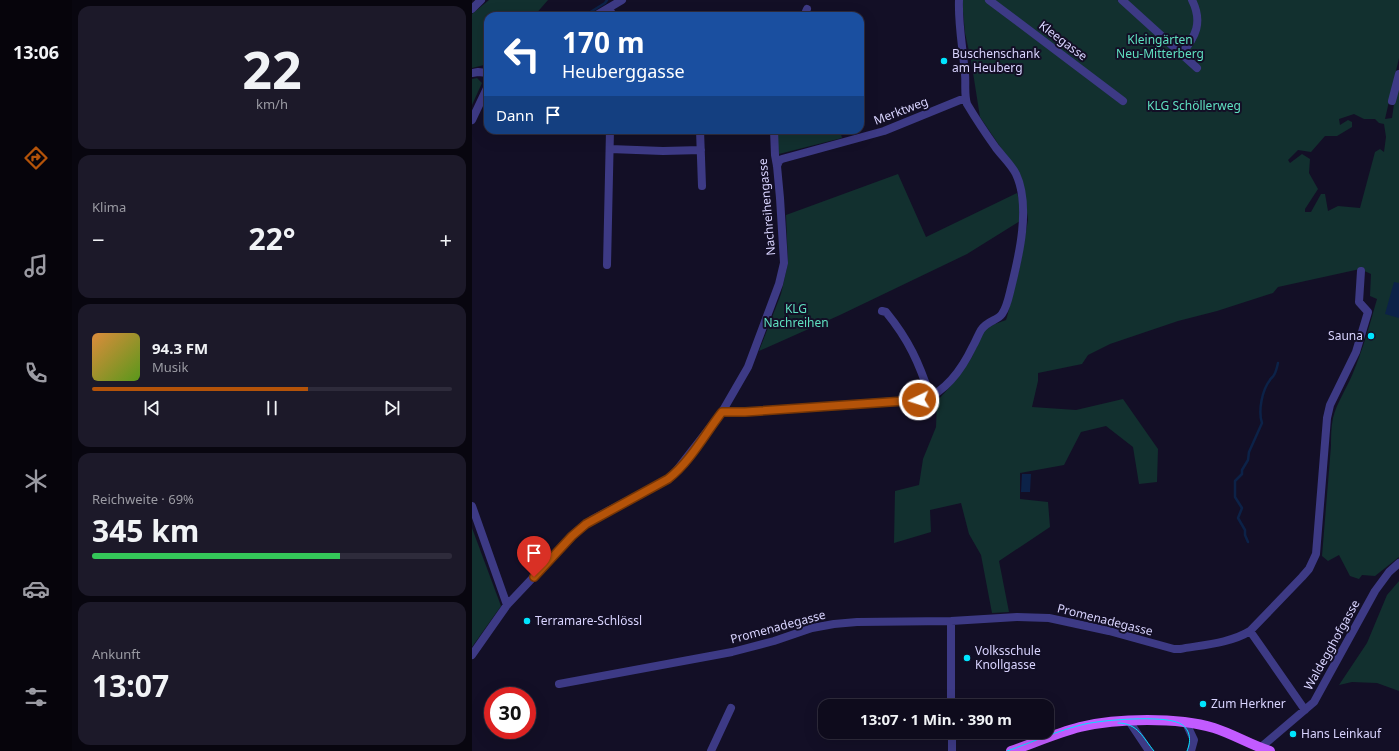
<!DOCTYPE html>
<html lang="de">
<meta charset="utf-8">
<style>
body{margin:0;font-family:"Noto Sans",sans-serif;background:#1c1929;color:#f1f3f6;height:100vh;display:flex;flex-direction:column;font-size:15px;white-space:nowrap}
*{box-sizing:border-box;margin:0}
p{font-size:13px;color:#9b9ba3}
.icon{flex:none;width:22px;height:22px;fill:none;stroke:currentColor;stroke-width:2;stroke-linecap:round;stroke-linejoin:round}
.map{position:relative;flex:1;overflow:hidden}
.panel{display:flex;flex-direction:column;gap:6px;padding:6px;background:#08060f;width:400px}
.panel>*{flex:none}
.hud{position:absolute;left:12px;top:12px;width:380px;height:122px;border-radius:12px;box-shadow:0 4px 16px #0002,0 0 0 1px #2e2b3b;background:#1a4fa0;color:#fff;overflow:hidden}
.speed{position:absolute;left:12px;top:687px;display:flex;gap:8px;font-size:20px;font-weight:700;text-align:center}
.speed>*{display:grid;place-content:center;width:52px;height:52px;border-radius:50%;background:#0e0b1c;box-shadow:0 4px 16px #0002,0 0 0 1px #2e2b3b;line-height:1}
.speed .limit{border:6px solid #d22;background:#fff;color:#111}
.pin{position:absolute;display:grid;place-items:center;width:34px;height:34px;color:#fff;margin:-41px -17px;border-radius:50% 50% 50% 0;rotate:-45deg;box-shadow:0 0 4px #0007}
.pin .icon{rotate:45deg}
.me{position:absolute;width:44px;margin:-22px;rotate:266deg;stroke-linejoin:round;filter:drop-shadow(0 0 3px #0008)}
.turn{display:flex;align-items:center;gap:14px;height:84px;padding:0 12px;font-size:18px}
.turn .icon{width:52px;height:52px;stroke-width:2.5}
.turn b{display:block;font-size:28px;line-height:34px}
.then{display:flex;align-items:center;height:38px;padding:0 12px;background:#0003;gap:8px;font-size:15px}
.big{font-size:30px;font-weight:700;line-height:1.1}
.panel .tile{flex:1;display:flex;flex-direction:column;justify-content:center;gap:6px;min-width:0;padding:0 14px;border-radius:12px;background:#1c1929}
.panel .dial{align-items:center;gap:0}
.dial b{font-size:52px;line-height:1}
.song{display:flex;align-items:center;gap:12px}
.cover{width:48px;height:48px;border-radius:6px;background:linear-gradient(135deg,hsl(30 70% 55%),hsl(90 70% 35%))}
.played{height:4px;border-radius:2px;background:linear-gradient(90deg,#b45309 60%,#2e2b3b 60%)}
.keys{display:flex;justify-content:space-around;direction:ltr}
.heat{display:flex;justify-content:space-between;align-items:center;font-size:22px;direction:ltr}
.charge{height:6px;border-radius:3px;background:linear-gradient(90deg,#34c759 69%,#2e2b3b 0)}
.trip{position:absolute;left:346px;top:699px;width:236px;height:40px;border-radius:12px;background:#0e0b1c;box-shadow:0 4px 16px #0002,0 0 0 1px #2e2b3b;font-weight:700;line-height:40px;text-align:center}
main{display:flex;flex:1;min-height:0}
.tabs{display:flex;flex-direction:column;width:72px;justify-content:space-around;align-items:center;background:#06040b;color:#9b9ba3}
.tabs .icon{width:28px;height:28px}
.tabs .active{color:#b45309}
.tabs b{font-size:18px;color:#f1f3f6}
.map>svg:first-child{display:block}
.green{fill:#12302f;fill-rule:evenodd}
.water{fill:#0c2248}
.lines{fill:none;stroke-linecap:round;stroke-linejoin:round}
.stream{stroke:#0c2248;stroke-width:2.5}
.minor{stroke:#3d3a85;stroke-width:8}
.major{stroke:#c25bff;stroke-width:10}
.tram{stroke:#00e5ff;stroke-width:1}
.route-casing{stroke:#753606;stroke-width:10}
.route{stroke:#b45309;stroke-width:7}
.poi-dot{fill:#00e5ff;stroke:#130f26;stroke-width:1.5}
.labels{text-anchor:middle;stroke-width:4;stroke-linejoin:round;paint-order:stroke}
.park-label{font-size:12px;fill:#5fe0c0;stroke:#130f26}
.street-label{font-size:12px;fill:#d9d4ff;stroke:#130f26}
.poi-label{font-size:12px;fill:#d9d4ff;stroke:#130f26;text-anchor:start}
</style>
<main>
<nav class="tabs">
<b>13:06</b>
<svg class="icon active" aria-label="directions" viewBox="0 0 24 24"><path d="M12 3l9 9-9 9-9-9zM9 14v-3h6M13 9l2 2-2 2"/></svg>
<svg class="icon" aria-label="music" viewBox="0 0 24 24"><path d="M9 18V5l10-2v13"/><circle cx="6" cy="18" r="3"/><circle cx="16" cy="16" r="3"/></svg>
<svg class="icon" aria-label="phone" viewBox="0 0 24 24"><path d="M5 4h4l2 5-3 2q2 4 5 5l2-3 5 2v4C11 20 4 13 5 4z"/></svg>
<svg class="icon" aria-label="climate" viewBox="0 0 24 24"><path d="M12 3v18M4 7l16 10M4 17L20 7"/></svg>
<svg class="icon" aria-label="car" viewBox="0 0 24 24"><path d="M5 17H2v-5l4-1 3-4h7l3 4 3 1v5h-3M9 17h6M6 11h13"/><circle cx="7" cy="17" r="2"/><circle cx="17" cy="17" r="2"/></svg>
<svg class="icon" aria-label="filters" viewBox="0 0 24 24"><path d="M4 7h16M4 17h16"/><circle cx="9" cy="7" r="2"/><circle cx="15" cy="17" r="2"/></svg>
</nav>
<section class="panel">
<div class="tile dial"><b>22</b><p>km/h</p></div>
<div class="tile"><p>Klima</p>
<div class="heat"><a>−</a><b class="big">22°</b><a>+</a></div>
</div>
<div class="tile">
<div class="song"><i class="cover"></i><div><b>94.3 FM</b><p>Musik</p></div></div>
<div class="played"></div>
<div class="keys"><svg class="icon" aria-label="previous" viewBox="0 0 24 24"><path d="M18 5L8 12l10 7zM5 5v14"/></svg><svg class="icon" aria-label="pause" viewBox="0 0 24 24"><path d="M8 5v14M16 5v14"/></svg><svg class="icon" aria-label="next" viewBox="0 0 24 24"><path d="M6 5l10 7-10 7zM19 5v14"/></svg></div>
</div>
<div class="tile"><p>Reichweite · 69%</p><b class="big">345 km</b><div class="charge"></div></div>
<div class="tile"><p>Ankunft</p><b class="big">13:07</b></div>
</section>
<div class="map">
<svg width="927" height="751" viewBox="0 0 927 751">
<rect width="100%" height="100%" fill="#130f26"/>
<path class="green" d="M17,0H76L62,16H16V64L0,68V14Z
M490,0H645L651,4L654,0H927V58L913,119L920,118L922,104L927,85V557L903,576L890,575L887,579L878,576L867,555L856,561L850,556L859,446C859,437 859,427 861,418C865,402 875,388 881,373C891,349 898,324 905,299L898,296L899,274L888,269L806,287L801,293L745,311L706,321L638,344L616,355L610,364L566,373V381L560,407L604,410L651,399L686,449L685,482L667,484L661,447L634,426L609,432L592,465L548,473V499L576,502L578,527L527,561L537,612L520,613L509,555L497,534L489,503L458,510L459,532L422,543L423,491L447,485L451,459L464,427L465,401L485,379L500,357L508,336L514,329L523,324L534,320L535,317L548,266L556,220L553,195L546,173L508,117L499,60L493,33ZM882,114L892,119H903L907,123L912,124L914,137L912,152L908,149L903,152L888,208L866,206L856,211L853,194H849L839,212H833V209L846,189L837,173L838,159L830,154L818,163L816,160L826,150L839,152L853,136H865L880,127V122L876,120L868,125L867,119Z
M5,78L10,83L0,105V79Z
M304,130H368L370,138L307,154Z
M426,174L454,237L545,193L549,205L548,221L495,254L368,315L287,351L309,294L316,263L314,215Z
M0,528L29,606L0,647Z
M927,581V691L905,683L880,682L867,685L895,643L915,595Z"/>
<path class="water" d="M922,282L927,283V318L913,314Z
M550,474H559L558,492H549Z"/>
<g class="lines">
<path class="stream" d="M112,16L133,3L135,0
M776,542L773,535V530L766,518L770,508L763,497V481L770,474V470L776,460L777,452L790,423C786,411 790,390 798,380C798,379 802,376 802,375C804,372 805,367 806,363"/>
<path class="minor" d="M517,0L651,101
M650,0L725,68
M137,8L141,16
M0,9L9,0
M123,16L150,0
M332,16L335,9
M709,54C724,37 731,22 720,0
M0,73L6,72L16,73
M920,101L927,74
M0,120L16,86
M228,130L230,186
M138,149L191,151L229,150
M305,166L307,161L310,159L412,131L493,98
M135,265L138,130
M410,311L414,312C437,340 447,363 458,396
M250,412L276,367L307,284L312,263L308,198L305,166L303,155L302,130
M0,506L35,605
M479,621V706
M778,631L833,710
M0,655L35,605L106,530L121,519L196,479L201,475L250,412H273L453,399C475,390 491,367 501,346C504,341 506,335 509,330C516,320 525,321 530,314C535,307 537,296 539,288C547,256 559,206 544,174C539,164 530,156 524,148C514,134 504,119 495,104C492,94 494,84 493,74C491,49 486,25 487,0
M87,684L260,652L302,641L340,628L362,624L385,622L479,621L545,617L577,618L637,631L702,649H708C730,645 759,643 778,631L830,577L837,569L844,554L855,418L858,405L884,352L896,312L887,302L889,271
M657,721L677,751
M714,723L722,740L719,751
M480,732V751
M788,748L842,702L903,591L917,572L927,563
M239,751L259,708"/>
<path class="major" d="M539,751C562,743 585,733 608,727C645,718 706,717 742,728C761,734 779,745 798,751"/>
<path class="tram" d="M646,723C666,723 671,738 682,751
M535,751C561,742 587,730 613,724C631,720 690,715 707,723C718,728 720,740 715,751"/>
</g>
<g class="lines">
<g class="route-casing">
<path id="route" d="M62,577L100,536L114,524L196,479C218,462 233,434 250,412H273L447,400"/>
</g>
<use href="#route" class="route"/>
</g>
<g class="poi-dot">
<circle cx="472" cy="61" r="4"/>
<circle cx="899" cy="336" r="4"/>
<circle cx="55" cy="621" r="4"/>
<circle cx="495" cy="658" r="4"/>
<circle cx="731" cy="704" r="4"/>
<circle cx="821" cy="734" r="4"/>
</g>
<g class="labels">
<g class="park-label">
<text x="688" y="44">Kleingärten<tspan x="688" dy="14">Neu-Mitterberg</tspan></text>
<text x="722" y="110">KLG Schöllerweg</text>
<text x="324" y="313">KLG<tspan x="324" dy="14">Nachreihen</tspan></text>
</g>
<g class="street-label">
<text transform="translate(591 41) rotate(37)" y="4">Kleegasse</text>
<text transform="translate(429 111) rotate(-21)" y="4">Merktweg</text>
<text transform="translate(295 207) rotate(-95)" y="4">Nachreihengasse</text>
<text transform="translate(633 620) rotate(14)" y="4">Promenadegasse</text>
<text transform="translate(306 627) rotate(-15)" y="4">Promenadegasse</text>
<text transform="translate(860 645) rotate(-61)" y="4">Waldegghofgasse</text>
</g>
<g class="poi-label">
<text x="480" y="58">Buschenschank<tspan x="480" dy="14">am Heuberg</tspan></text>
<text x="891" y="340" text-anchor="end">Sauna</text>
<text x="63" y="625">Terramare-Schlössl</text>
<text x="503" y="655">Volksschule<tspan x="503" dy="14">Knollgasse</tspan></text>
<text x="739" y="708">Zum Herkner</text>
<text x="829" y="738">Hans Leinkauf</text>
</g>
</g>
</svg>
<div class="speed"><div class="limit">30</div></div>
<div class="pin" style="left:62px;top:577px;background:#d93025"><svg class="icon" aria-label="arrive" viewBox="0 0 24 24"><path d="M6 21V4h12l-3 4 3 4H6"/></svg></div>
<svg class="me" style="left:447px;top:400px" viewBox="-20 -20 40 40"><circle r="17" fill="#b45309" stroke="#fff" stroke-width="3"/><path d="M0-11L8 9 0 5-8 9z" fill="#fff"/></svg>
<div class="trip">13:07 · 1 Min. · 390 m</div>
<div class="hud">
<div class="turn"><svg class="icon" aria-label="left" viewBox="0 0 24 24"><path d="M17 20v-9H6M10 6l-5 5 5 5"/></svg><div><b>170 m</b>Heuberggasse</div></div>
<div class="then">Dann<svg class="icon" aria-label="arrive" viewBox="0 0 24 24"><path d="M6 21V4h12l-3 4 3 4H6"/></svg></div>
</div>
</div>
</main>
